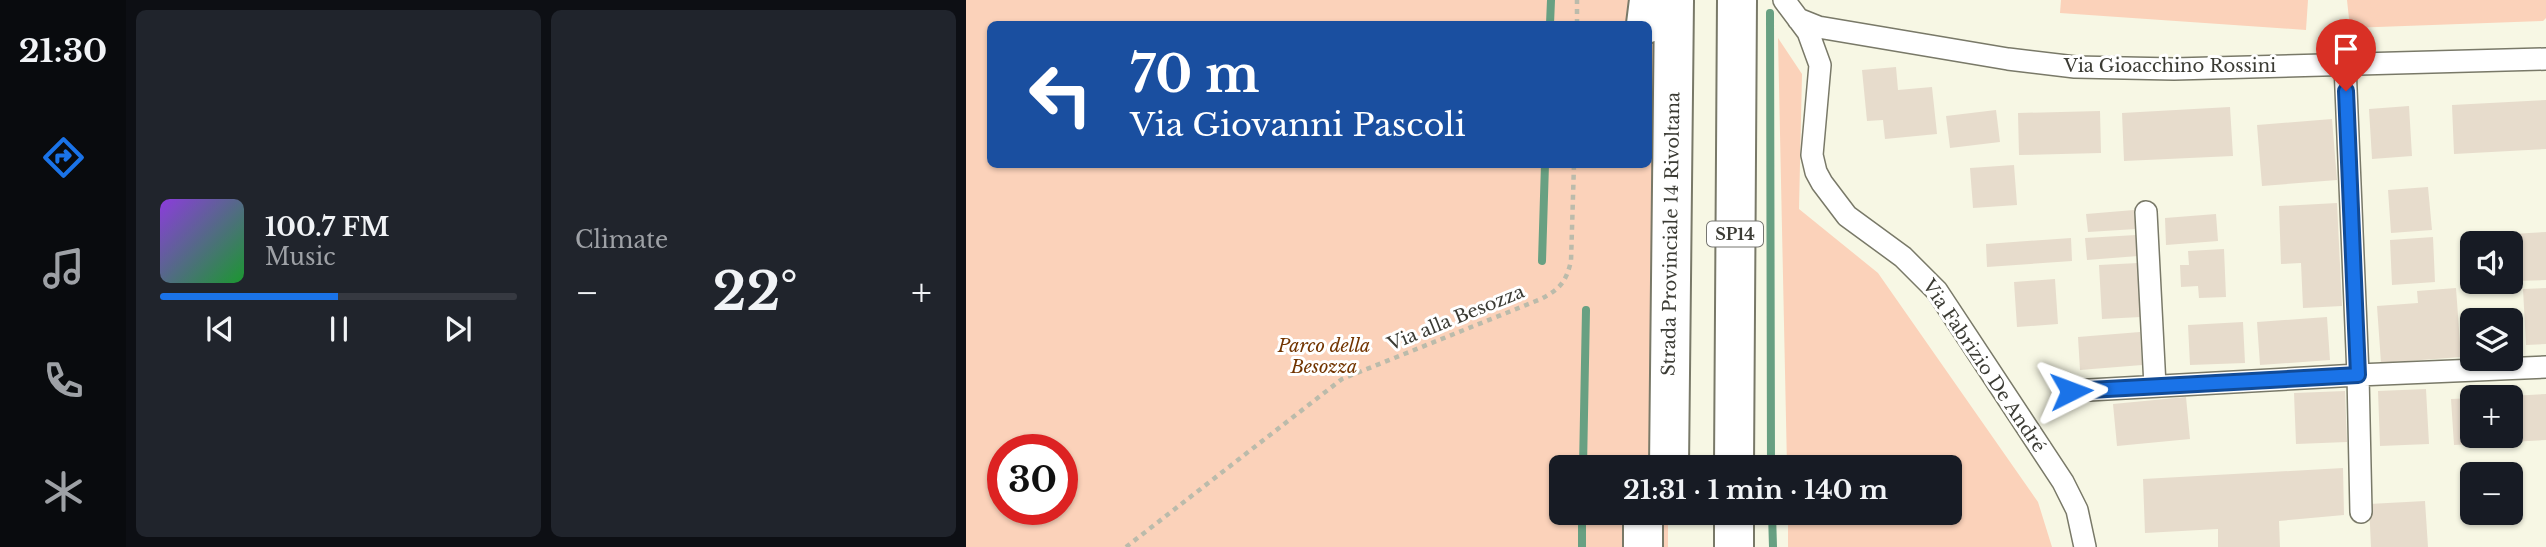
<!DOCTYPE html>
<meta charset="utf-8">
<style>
body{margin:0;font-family:"Libre Baskerville",serif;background:#20242c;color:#f1f3f6;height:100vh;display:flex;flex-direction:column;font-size:26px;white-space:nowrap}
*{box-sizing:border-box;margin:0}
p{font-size:23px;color:#9ea1a6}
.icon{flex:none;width:38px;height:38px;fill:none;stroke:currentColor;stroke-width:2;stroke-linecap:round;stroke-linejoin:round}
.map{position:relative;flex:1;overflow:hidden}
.details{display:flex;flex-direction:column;gap:10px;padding:10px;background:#0d0f14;width:840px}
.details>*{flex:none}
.top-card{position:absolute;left:21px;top:21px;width:665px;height:147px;border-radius:10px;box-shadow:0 2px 5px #0004;background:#1a4fa0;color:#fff;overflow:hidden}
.fabs{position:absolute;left:1494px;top:231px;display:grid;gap:14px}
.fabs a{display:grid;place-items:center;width:63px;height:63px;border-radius:10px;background:#171b24;box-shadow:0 2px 5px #0004;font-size:35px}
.speed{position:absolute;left:21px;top:434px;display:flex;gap:14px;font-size:35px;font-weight:700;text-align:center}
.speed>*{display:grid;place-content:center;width:91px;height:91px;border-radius:50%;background:#171b24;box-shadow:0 2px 5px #0004;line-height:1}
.speed .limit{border:10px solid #d22;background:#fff;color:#111}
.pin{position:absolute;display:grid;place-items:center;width:60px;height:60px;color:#fff;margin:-72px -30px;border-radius:50% 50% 50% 0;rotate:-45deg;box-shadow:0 0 7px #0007}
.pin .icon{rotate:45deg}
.me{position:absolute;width:77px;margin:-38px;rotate:87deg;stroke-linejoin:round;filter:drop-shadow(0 0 5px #0008)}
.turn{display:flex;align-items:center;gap:24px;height:147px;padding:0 28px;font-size:32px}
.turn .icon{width:91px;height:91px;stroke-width:2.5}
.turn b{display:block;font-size:49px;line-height:60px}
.big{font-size:52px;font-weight:700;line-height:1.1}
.details .widget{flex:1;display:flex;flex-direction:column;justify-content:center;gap:10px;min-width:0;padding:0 24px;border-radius:10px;background:#20242c}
.song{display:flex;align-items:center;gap:21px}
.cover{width:84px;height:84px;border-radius:10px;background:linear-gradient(135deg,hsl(270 70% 55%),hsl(130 70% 35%))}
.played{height:7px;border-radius:4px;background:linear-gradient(90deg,#1a73e8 50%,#363941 50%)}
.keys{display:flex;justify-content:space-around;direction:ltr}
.heat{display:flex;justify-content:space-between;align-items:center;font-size:38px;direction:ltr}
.details .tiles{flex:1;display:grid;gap:10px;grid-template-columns:repeat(2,1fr)}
.trip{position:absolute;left:583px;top:455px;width:413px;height:70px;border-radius:10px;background:#171b24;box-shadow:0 2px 5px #0004;font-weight:700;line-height:70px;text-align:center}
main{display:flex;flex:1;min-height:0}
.menu{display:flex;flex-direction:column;width:126px;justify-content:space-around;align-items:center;background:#090b0e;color:#9ea1a6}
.menu .icon{width:49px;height:49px}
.menu .selected{color:#1a73e8}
.menu b{font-size:32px;color:#f1f3f6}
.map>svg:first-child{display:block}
.green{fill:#fbd2ba;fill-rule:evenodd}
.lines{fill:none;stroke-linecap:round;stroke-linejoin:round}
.stream{stroke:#68a082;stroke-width:8}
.building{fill:#e7dccc}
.street-casing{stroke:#797968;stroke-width:24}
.highway-casing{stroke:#797968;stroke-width:42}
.path{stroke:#bbbbab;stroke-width:4.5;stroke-dasharray:5 5;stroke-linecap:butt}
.street{stroke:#fff;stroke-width:21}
.highway{stroke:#fff;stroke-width:38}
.route-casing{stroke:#114b97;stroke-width:18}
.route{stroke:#1a73e8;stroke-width:12}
.labels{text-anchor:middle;stroke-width:6;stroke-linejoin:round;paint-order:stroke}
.shield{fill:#fff;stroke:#767671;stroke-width:2}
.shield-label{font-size:16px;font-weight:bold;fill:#3b3b34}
.street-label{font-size:18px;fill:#3b3b34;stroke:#fff}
.park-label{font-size:18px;font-style:italic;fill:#723501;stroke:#fff}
</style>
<main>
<nav class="menu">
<b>21:30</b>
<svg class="icon selected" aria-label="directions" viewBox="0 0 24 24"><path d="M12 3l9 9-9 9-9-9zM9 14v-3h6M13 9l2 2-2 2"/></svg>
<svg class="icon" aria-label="music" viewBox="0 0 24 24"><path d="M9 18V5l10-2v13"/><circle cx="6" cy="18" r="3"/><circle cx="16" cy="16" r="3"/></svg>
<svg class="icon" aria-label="phone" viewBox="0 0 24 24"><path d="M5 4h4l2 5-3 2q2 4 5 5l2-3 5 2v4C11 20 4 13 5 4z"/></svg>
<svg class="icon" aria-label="climate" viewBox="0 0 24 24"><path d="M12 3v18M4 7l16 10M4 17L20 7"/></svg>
</nav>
<section class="details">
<div class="tiles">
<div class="widget">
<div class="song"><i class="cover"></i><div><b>100.7 FM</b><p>Music</p></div></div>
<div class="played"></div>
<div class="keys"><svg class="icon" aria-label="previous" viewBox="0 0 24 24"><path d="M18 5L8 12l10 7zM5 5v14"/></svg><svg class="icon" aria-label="pause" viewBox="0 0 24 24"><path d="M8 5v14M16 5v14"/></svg><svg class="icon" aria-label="next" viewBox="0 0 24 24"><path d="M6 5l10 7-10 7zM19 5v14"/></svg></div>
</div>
<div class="widget"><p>Climate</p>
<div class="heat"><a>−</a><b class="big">22°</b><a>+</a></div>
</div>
</div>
</section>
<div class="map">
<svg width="1580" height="547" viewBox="0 0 1580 547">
<rect width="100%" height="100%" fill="#f7f7e4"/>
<path class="green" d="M0,0H706L703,467H595V513H702V547H0ZM24,24H682V164H24ZM37,450H96V509H37Z
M1095,0H1342L1340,30L1094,13Z
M1381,0H1580V18L1577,21L1384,28Z
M812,38L836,74L833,209L912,273L1072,502L1086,547H822V513H984V467H821Z"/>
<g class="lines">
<path class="stream" d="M804,13L805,467
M584,24L585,0
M576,261L579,164
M617,467L620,310
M806,513L807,547
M616,547V513"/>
</g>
<path class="building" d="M930,67L932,90L966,87L971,134L919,139L917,120L901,121L896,70Z
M1580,100V149L1488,154L1486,105Z
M1443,106L1446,156L1406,159L1403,109Z
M1264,107L1267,156L1158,161L1156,113Z
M1030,110L1034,142L984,148L980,116Z
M1134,111L1135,153L1053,155L1052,113Z
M1366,119L1371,180L1296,186L1291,125Z
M1048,165L1051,205L1007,208L1004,168Z
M1462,187L1466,230L1425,233L1422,190Z
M1371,203L1376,306L1337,308L1335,263L1315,264L1313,206Z
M1168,210L1170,229L1122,232L1120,214Z
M1250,214L1252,241L1200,245L1199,218Z
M1580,232V280L1549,281L1546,234Z
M1170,235L1172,256L1121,260L1119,238Z
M1467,237L1469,282L1426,285L1424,240Z
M1105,238L1106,261L1021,267L1020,244Z
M1258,249L1260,297L1233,298L1232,286L1215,287L1214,265H1223L1222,251Z
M1172,263L1175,317L1136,319L1133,265Z
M1089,279L1092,324L1051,327L1048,282Z
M1490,288L1495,357L1415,363L1411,306L1452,303L1451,291Z
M1580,288V344L1560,345L1557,289Z
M1361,317L1364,360L1294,365L1291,322Z
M1277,322L1279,363L1224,365L1222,325Z
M1174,332L1176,365L1114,370L1112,337Z
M1460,389L1463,444L1414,446L1412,391Z
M1379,391L1381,442L1330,444L1328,393Z
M1580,394V440L1488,445L1485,399L1507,398V436H1545V396Z
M1220,397L1224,439L1151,446L1147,404Z
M1377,468L1378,515L1313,521L1314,547H1252V529L1179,533L1177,479Z
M1459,501L1462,547H1405L1403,504Z"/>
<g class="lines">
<g class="street-casing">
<path id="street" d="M818,0L842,32L854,65L846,155L850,172L856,183L881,216L937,257L971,291L1097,482L1111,510L1119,547
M832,19L852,27L1042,59L1109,67L1208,69L1580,59
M1379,65L1392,375L1395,512
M1180,212L1189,386
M1105,391L1392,375L1580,367"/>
</g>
<g class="highway-casing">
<path id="highway" d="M680,24L683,0
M703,467L708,0
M768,467L771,0
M768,513V547
M677,547V513"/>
</g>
<path class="path" d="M611,24V0
M160,547L376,379L575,299C594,289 600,282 605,261L608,164"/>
<use href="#street" class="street"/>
<use href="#highway" class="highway"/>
</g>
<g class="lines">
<g class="route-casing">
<path id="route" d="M1105,391L1392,375L1380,91"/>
</g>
<use href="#route" class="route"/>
</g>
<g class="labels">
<rect class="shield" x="741" y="221.5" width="56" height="25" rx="5"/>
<g class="shield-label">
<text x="769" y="240">SP14</text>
</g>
<g class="street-label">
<text x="1204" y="72">Via Gioacchino Rossini</text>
<text transform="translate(705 234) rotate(-89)" y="6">Strada Provinciale 14 Rivoltana</text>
<text transform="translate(490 318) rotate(-22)" y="6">Via alla Besozza</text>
<text transform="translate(1018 366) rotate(56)" y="6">Via Fabrizio De André</text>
</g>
<g class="park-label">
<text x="358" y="352">Parco della<tspan x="358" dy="21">Besozza</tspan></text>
</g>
</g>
</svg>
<div class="fabs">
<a><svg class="icon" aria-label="sound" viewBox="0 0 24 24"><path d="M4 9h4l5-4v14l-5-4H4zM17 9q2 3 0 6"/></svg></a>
<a><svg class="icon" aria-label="layers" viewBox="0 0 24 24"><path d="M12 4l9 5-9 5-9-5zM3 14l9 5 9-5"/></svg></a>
<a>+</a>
<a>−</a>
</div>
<div class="speed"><div class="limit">30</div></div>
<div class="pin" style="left:1380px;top:91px;background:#d93025"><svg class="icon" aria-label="arrive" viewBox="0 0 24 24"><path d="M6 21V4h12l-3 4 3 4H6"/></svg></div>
<svg class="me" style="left:1105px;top:391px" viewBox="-20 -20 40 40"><path d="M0-17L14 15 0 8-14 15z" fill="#1a73e8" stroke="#fff" stroke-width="4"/></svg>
<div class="trip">21:31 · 1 min · 140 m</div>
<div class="top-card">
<div class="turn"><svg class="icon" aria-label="left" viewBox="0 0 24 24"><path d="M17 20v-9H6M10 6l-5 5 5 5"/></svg><div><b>70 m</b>Via Giovanni Pascoli</div></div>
</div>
</div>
</main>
